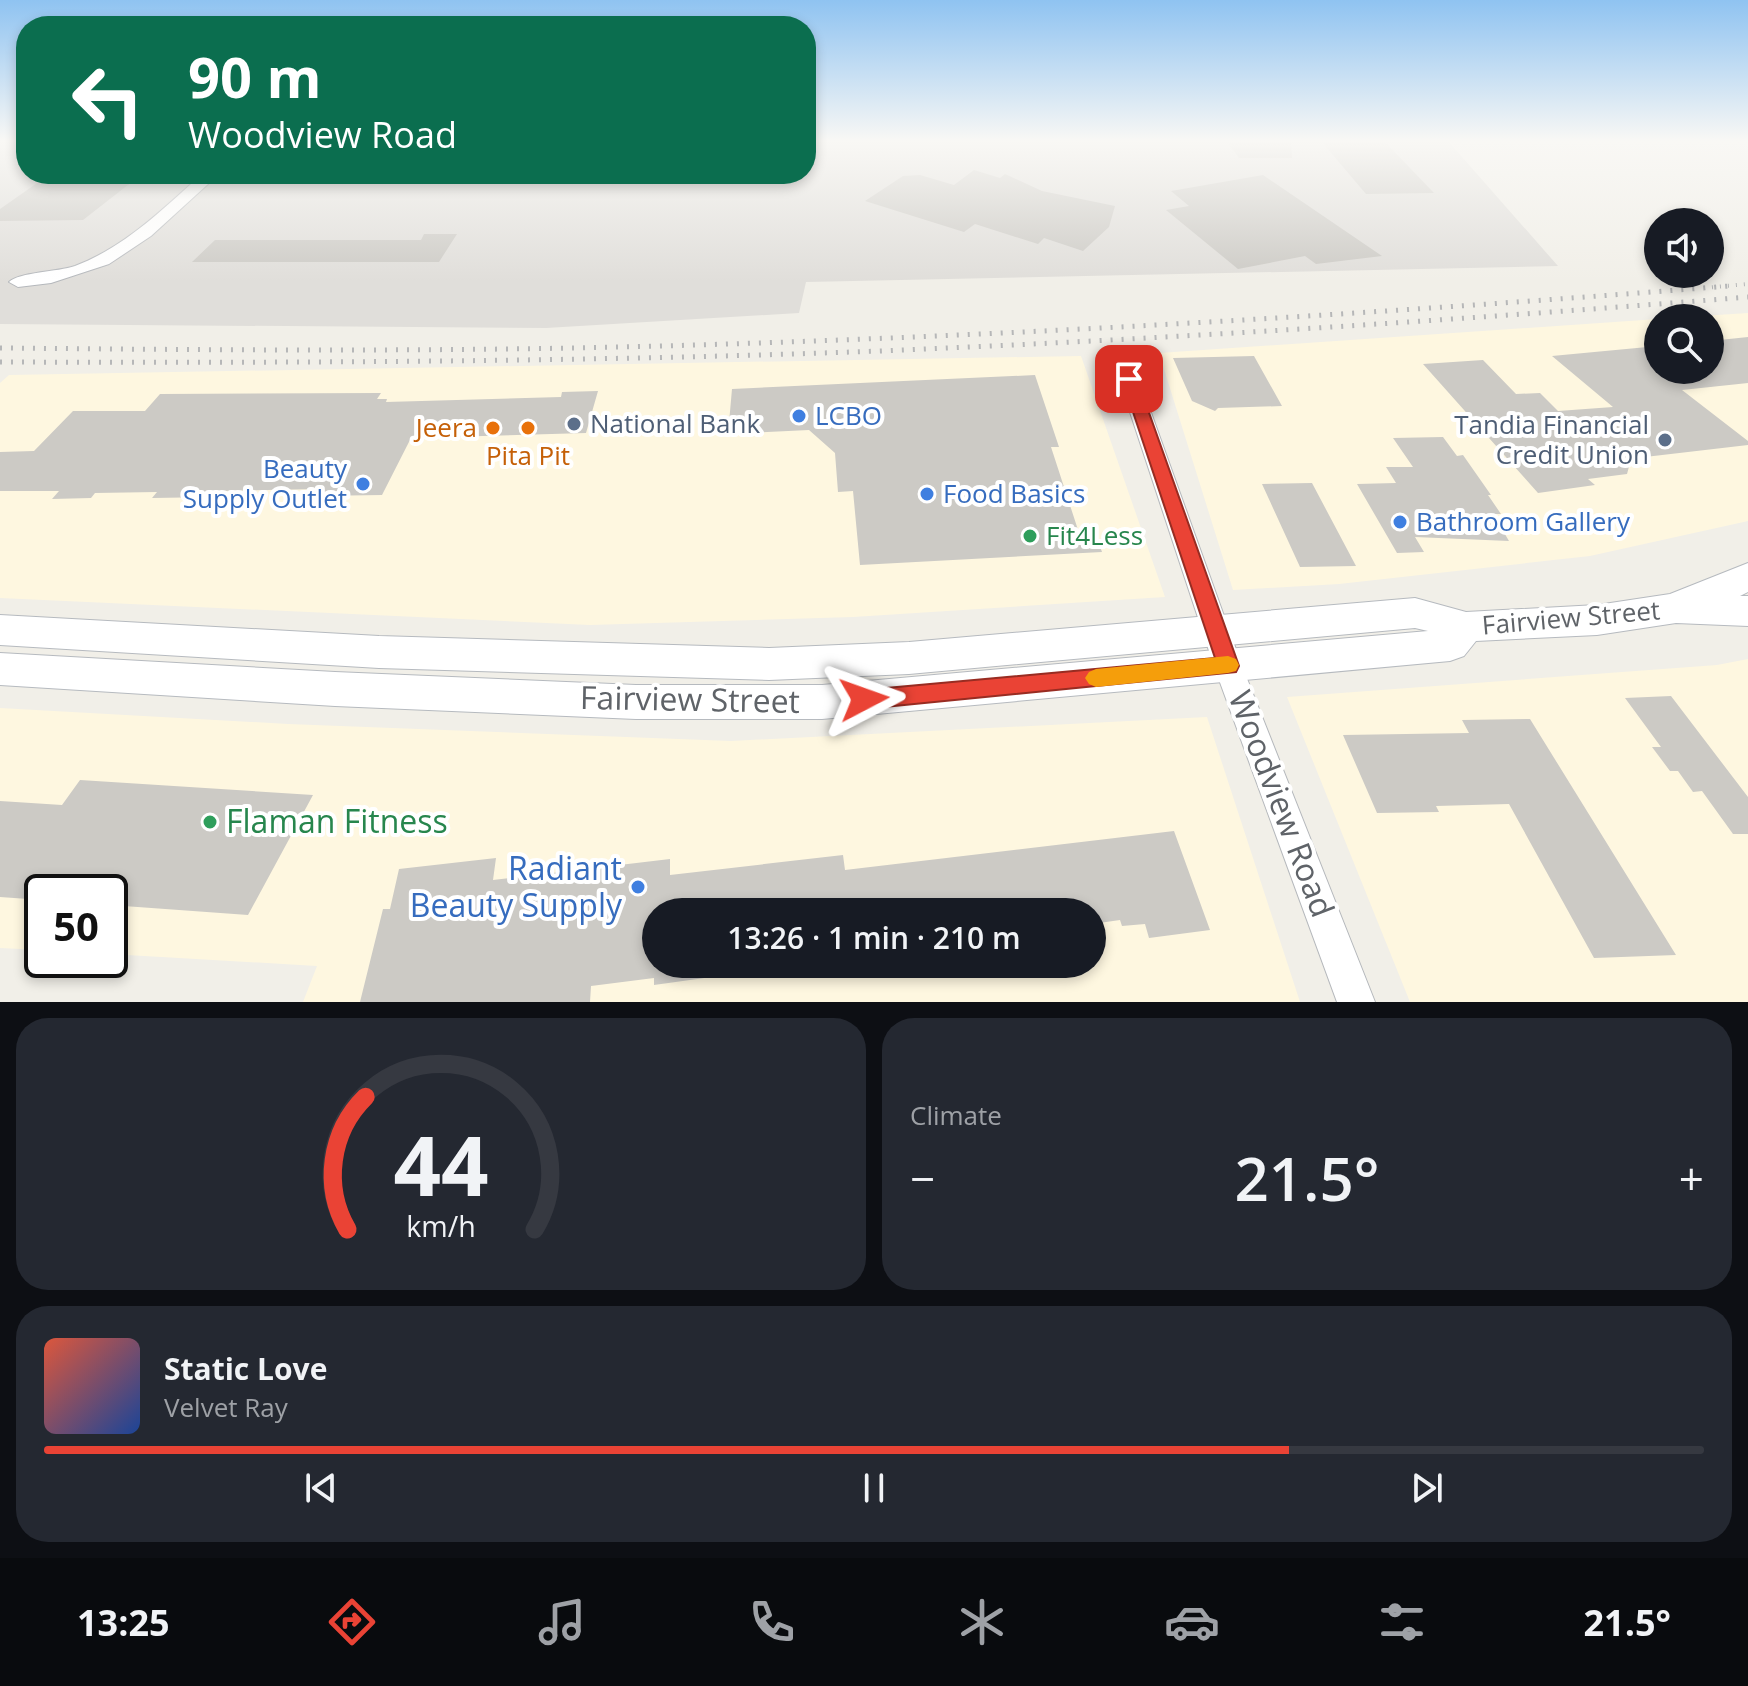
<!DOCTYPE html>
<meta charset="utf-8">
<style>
body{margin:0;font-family:"Open Sans",sans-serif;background:#242831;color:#f1f3f6;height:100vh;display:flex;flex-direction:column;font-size:30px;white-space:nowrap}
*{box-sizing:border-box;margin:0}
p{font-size:26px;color:#9ea1a6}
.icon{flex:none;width:44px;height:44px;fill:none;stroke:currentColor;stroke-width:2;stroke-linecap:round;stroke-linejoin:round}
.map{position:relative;height:1002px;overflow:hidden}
.side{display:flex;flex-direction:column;gap:16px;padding:16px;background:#0d0f14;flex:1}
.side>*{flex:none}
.hud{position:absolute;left:16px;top:16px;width:800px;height:168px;border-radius:32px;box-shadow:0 4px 12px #0003;background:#0b6e4f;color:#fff;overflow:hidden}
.tools{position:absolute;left:1644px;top:208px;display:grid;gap:16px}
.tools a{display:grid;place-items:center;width:80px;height:80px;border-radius:50%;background:#171b24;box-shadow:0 4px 12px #0003;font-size:40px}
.speed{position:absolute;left:24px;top:874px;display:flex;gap:16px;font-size:40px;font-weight:700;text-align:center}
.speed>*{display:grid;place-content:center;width:104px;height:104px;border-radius:50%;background:#171b24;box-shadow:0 4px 12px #0003;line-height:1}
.speed .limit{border:4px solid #111;border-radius:12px;background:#fff;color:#111}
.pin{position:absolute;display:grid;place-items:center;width:68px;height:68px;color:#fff;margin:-34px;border-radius:16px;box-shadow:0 4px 12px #0006}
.me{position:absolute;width:88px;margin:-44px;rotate:86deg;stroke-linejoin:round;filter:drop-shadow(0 0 6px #0008)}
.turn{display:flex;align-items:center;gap:28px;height:168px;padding:0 40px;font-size:36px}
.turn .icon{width:104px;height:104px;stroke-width:2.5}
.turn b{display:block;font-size:56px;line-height:68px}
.big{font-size:60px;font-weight:600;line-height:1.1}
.side .widget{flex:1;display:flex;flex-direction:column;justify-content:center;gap:12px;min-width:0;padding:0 28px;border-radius:32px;background:#242831}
.side .dial{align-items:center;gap:0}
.dial svg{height:208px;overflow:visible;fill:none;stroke:#363941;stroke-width:7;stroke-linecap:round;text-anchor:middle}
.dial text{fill:#f1f3f6;stroke:none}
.song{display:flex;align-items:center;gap:24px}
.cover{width:96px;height:96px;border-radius:12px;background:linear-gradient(135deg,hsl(10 70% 55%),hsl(220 70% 35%))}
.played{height:8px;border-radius:4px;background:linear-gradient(90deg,#ea4335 75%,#363941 75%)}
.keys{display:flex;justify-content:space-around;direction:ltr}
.heat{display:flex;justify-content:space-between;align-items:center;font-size:44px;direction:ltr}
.side .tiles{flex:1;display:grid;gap:16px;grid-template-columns:1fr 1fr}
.widget:last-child{grid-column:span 2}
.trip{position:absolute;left:642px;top:898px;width:464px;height:80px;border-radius:40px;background:#171b24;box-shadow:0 4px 12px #0003;font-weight:600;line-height:80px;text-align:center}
.tab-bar{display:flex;height:128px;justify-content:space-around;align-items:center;background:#090b0e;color:#9ea1a6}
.tab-bar .icon{width:56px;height:56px}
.tab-bar .active{color:#ea4335}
.tab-bar b{font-size:36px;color:#f1f3f6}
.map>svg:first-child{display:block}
.commercial{fill:#fef7e0;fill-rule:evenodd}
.industrial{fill:#e0deda}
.building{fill:#cccac5}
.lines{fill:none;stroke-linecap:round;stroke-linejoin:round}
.street-casing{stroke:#b5b8bc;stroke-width:2}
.secondary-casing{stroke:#b6babf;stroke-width:2}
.street{fill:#fff;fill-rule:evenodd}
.secondary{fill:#fff;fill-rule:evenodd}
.rail-far1{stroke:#b6b7b8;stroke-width:4;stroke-dasharray:1 7;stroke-linecap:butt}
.rail{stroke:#b6b7b8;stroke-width:5;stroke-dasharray:2 9;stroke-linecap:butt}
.route{fill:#ea4335;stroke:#982c22;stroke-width:2}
.slow{fill:#f59e0b}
.shop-dot{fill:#3f7fe0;stroke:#fff;stroke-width:3}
.service-dot{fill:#5c6f8a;stroke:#fff;stroke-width:3}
.food-dot{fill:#e8710a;stroke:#fff;stroke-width:3}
.leisure-dot{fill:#2e9e5b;stroke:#fff;stroke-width:3}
.labels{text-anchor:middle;stroke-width:8;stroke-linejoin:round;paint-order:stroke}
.shop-label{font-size:26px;fill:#366cbe;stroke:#fff;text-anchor:start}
.service-label{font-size:26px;fill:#4e5e75;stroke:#fff;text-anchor:start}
.food-label{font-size:26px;fill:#c56008;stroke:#fff;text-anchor:end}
.leisure-label{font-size:26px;fill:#27864d;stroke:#fff;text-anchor:start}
.street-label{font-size:26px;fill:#5f6368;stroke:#fff}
.near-street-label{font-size:32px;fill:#5f6368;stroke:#fff}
.near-leisure-label{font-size:32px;fill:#27864d;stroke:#fff;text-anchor:start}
.near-shop-label{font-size:32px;fill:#366cbe;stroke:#fff;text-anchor:end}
</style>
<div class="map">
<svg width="1748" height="1002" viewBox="0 0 1748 1002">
<rect width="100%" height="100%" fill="#f1efe8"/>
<path class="commercial" d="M1748,313V521L1590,556L1339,584L1233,590L1159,353L1658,319V370H1710V318H1671Z
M1081,356L1165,597L853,617L590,625L0,598V383L9,375Z
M1748,659V1002H1410L1287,697L1717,665Z
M0,708L288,724L731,741L1207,717L1300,1002H303L317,966L110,954V892H42V950L0,948ZM656,912H1092V964H656Z"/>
<path class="industrial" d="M0,141H26V174H806V141H1448L1558,266L806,282L799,313L546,328L0,324Z"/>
<path class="building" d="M1227,141H1291L1292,158H1239Z
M1321,141H1384L1434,193L1366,194Z
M974,170L1000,178L1005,174L1042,191L1115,206L1109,227L1083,251L1044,238L1038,244L975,224L964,232L865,201L903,176L920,175L954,185Z
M50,174H142L83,220L0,221V209Z
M1263,175L1382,256L1316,264L1305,256L1238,269L1166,210L1189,206L1171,191Z
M424,234H457L439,262H192L215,240H421Z
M1748,337V383L1682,390L1748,441V445L1645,457L1650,462L1630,463L1627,474L1588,479L1595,485L1538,493L1423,364L1483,360L1516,394L1540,393L1558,411L1613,407L1552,356L1658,346V370H1710V341Z
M1254,356L1282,406L1218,408L1215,411L1192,401L1173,358Z
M1035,375L1059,447H1051L1080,536L1096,535L1102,552L860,565L853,491L838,492L835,453L809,430L728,434L732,389Z
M598,391L586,433L411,438L382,495L315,496L320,489L219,491L215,497L152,498L157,492L95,493L91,498L52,499L59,491H0V452L34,451L73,411H145L160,394L381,393L377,399H387L386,402L561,397L562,392Z
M1443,437L1457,456L1463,455L1491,495H1488L1501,514H1493L1509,541L1415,537L1424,552L1397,553L1357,484L1396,483L1386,467H1413L1393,438Z
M1312,483L1356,566L1300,567L1262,484Z
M1671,696L1748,797V834H1733L1702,791L1693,792L1678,771H1670L1652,747H1661L1625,698Z
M1530,719L1676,955L1594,958L1509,804L1436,806L1439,812L1377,813L1343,735L1469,733L1462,720Z
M80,780L313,795L248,915L110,905V892H42V900L0,897V801L62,805Z
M1174,831L1210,930L1149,938L1145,924L1122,926L1120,920L1092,924V912H656V964H725L726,975L654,985V978L591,986L590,1002H360L383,909H390L399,869L496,858L493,880L670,859V875L843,855L845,870Z"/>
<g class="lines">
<g class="street-casing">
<path id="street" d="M202,174H219L151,236L109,264L51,283L18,287L9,282C19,272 58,272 75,266C125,247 163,209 202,174Z
M1129,373L1139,379L1242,666L1375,1002H1337L1214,666L1119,379Z"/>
</g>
<g class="secondary-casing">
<path id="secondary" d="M1748,563V592L1740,596H1748V626L1676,623L1597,635L1476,641L1464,656L1450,661L822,719H636L335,706L0,685V653L335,672L636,685H822L1428,631L1415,628L909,674L769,680L379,668L0,645V615L379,636L769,648L909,642L1415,598L1466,612L1597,605L1670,594Z"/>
</g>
<use href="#street" class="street"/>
<use href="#secondary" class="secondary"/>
<path class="rail-far1" d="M1704,288L1748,284"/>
<path class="rail" d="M0,348C220,350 441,352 661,346C1018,336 1374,314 1729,286
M0,362C293,363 586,362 879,351C1169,339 1459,320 1748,297"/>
</g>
<linearGradient id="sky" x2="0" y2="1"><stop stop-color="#8fc3f1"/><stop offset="0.5" stop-color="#f9f8f5"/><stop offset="1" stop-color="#f9f8f5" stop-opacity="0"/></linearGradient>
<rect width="1748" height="282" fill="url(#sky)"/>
<path class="route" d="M1129,374L1137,379L1239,666L1236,672L864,709L857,706L853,699L857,693L864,690L1215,658L1122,379Z"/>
<path class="slow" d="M1228,656L1236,659L1239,665L1236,671L1228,673L1096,687L1089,684L1085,678L1089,672L1096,669Z"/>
<g class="shop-dot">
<circle cx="799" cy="416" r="8"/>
<circle cx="363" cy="484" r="8"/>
<circle cx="927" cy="494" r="8"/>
<circle cx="1400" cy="522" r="8"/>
<circle cx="638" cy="887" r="8"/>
</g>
<g class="service-dot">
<circle cx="574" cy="424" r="8"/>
<circle cx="1665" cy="440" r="8"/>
</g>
<g class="food-dot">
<circle cx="493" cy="428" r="8"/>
<circle cx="528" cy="428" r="8"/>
</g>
<g class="leisure-dot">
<circle cx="1030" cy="536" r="8"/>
<circle cx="210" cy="822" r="8"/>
</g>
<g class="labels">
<g class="shop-label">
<text x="815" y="425">LCBO</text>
<text x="347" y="478" text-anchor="end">Beauty<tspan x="347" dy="30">Supply Outlet</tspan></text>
<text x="943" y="503">Food Basics</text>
<text x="1416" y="531">Bathroom Gallery</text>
</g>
<g class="service-label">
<text x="590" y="433">National Bank</text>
<text x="1649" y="434" text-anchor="end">Tandia Financial<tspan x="1649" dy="30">Credit Union</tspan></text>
</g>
<g class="food-label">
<text x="477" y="437">Jeera</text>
<text x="528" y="465" text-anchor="middle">Pita Pit</text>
</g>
<g class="leisure-label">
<text x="1046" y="545">Fit4Less</text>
</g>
<g class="street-label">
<text transform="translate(1571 618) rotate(-5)" y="9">Fairview Street</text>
</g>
<g class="near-street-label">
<text transform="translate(690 700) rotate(1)" y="11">Fairview Street</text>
<text transform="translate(1281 804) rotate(69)" y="11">Woodview Road</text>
</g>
<g class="near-leisure-label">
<text x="226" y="833">Flaman Fitness</text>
</g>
<g class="near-shop-label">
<text x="622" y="880">Radiant<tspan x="622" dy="37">Beauty Supply</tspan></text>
</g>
</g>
</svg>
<div class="tools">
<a><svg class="icon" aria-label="sound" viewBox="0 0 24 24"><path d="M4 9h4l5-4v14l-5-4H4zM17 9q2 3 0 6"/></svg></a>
<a><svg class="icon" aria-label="search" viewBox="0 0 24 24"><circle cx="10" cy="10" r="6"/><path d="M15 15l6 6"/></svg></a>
</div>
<div class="speed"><div class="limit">50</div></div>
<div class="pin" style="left:1129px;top:379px;background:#d93025"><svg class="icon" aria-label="arrive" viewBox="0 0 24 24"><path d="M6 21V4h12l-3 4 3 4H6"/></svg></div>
<svg class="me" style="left:864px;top:699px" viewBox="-20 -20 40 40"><path d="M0-17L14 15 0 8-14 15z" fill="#ea4335" stroke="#fff" stroke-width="4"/></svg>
<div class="trip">13:26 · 1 min · 210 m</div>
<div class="hud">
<div class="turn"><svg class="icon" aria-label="left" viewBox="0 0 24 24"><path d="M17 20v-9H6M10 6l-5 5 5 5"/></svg><div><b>90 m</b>Woodview Road</div></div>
</div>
</div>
<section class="side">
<div class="tiles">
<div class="widget dial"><svg viewBox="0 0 100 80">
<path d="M14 69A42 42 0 1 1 86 69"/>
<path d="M14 69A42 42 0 0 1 21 18" stroke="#ea4335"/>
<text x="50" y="56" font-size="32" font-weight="700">44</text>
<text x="50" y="72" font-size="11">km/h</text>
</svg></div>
<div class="widget"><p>Climate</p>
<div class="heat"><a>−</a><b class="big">21.5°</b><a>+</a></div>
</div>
<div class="widget">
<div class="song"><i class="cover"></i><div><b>Static Love</b><p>Velvet Ray</p></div></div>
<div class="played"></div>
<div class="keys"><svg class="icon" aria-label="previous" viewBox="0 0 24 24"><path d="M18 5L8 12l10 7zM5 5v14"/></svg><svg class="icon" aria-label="pause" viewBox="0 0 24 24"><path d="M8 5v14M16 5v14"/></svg><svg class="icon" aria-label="next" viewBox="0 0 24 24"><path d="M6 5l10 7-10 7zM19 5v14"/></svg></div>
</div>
</div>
</section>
<nav class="tab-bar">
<b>13:25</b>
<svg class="icon active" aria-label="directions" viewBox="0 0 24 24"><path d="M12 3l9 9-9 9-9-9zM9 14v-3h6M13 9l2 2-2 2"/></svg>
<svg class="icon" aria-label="music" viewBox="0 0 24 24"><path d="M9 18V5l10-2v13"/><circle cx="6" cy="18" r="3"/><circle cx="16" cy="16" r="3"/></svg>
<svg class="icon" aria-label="phone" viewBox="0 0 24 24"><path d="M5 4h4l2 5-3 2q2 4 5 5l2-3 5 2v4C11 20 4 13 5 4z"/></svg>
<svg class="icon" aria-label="climate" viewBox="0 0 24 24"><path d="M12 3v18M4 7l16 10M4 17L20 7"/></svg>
<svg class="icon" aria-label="car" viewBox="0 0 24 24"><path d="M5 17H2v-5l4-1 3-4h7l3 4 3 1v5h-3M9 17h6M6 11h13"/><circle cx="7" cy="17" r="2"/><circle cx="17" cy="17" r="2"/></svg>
<svg class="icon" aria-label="filters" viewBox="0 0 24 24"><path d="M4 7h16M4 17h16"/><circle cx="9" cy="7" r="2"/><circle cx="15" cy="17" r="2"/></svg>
<b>21.5°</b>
</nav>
